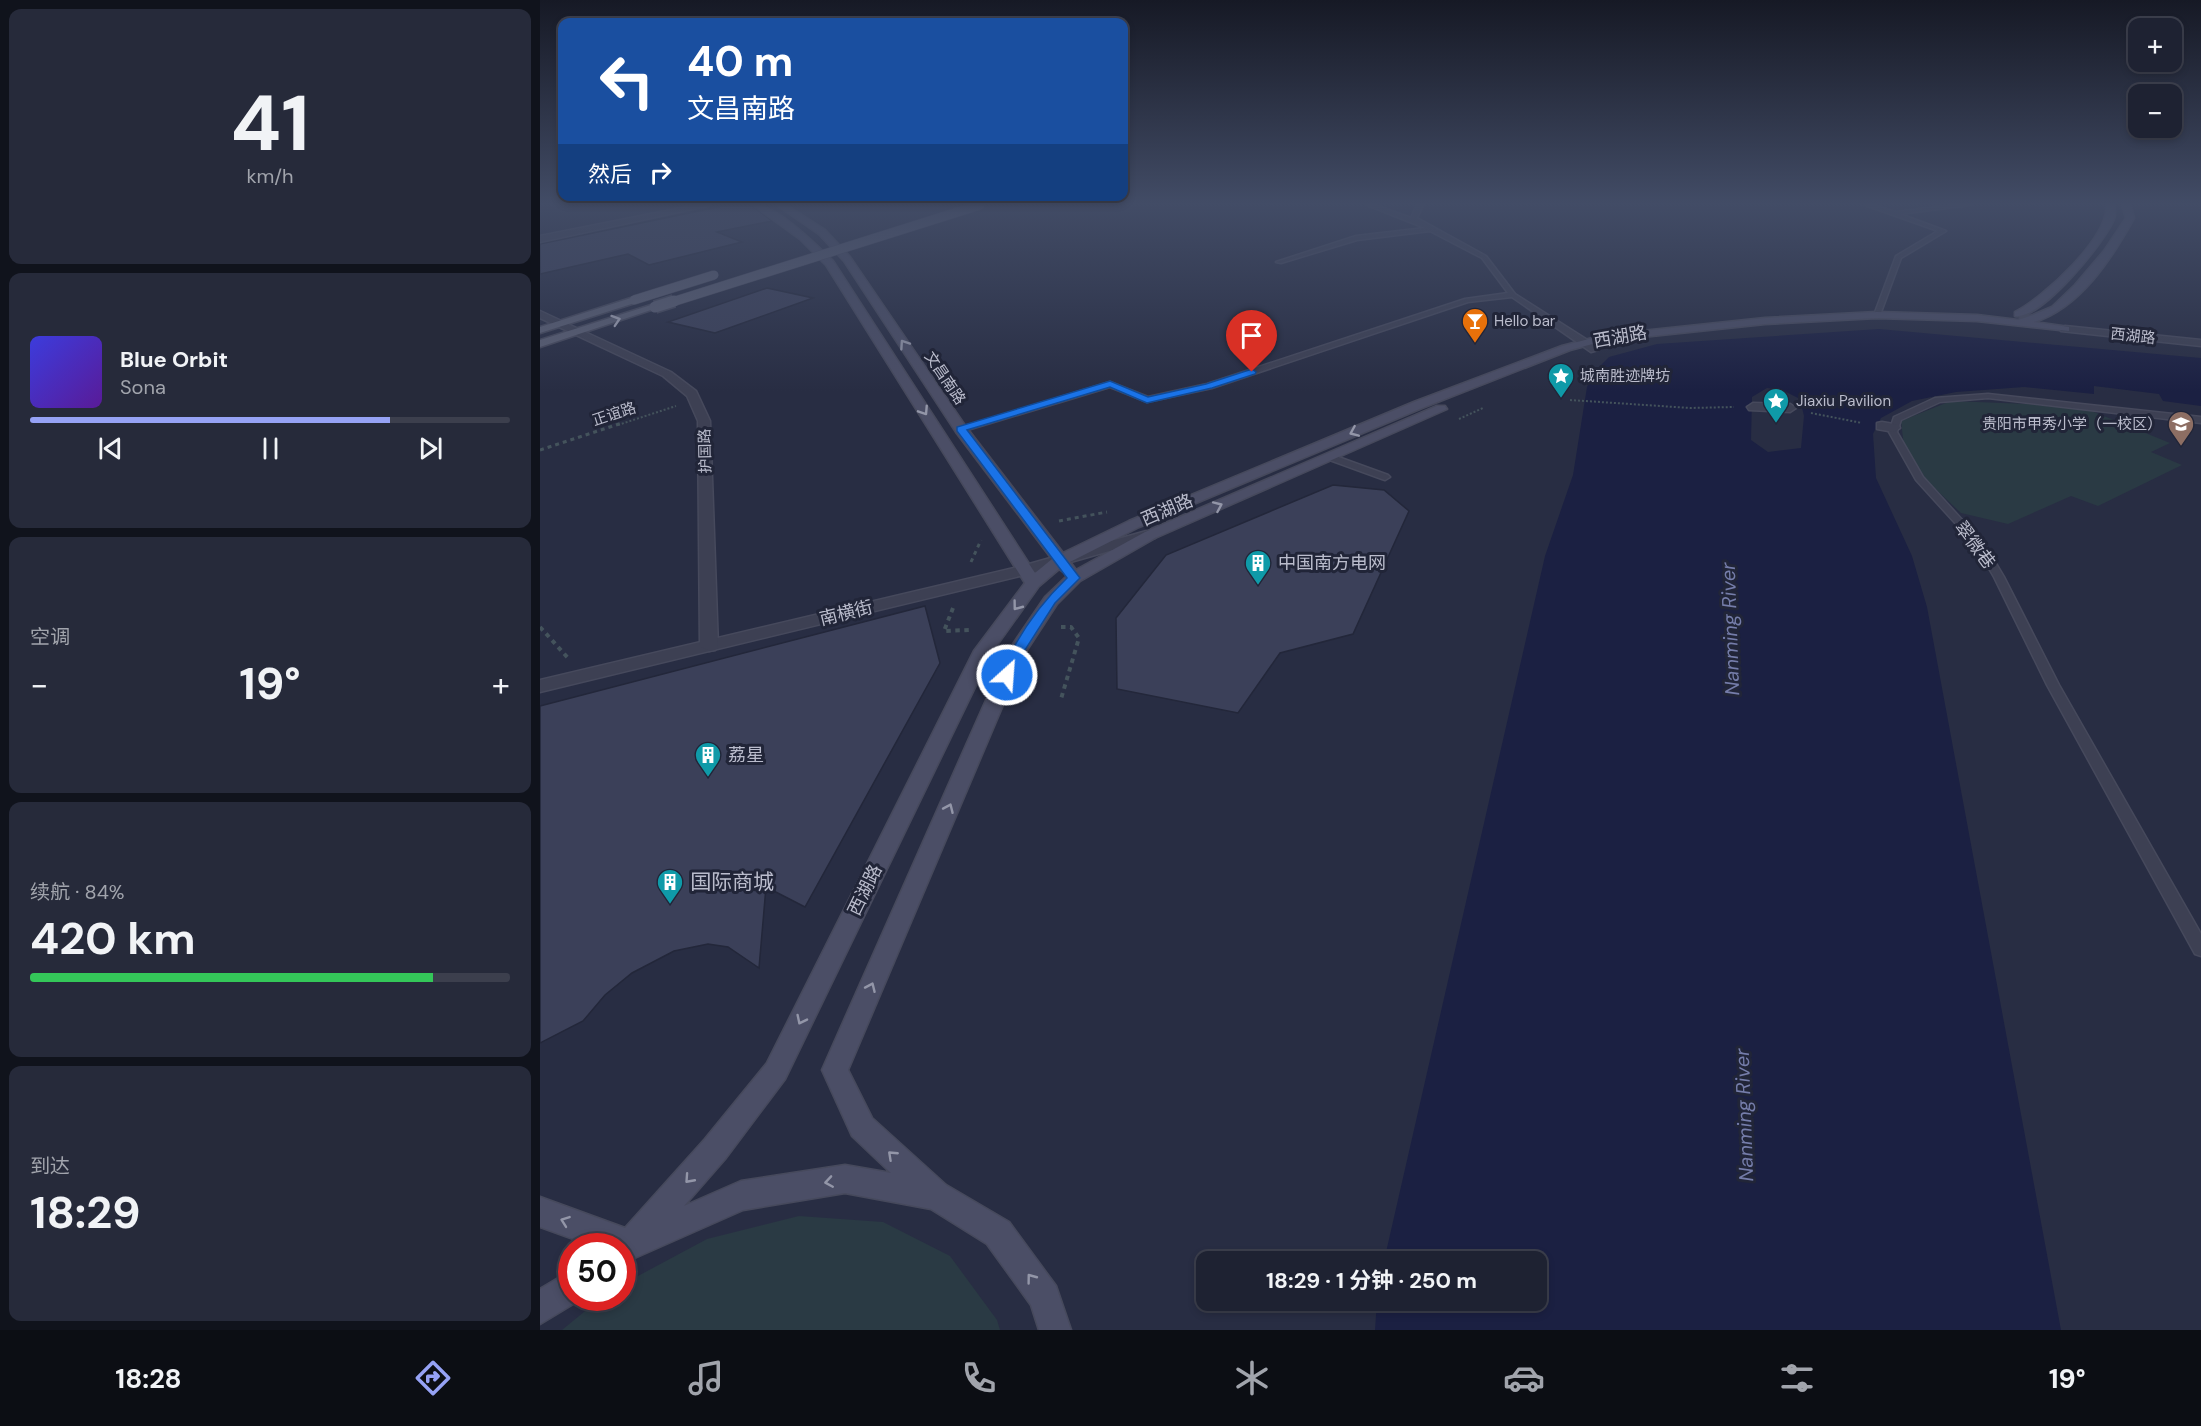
<!DOCTYPE html>
<html lang="zh">
<meta charset="utf-8">
<style>
body{margin:0;font-family:"DM Sans","Noto Sans SC",sans-serif;background:#262a3a;color:#f1f3f6;height:100vh;display:flex;flex-direction:column;font-size:22px;white-space:nowrap}
*{box-sizing:border-box;margin:0}
p{font-size:20px;color:#a1a4ac}
.icon{flex:none;width:33px;height:33px;fill:none;stroke:currentColor;stroke-width:2;stroke-linecap:round;stroke-linejoin:round}
.map{position:relative;flex:1;overflow:hidden}
.side{display:flex;flex-direction:column;gap:9px;padding:9px;background:#10131c;width:540px}
.side>*{flex:none}
.banner{position:absolute;left:18px;top:18px;width:570px;height:183px;border-radius:12px;box-shadow:0 3px 9px #0003,0 0 0 2px #3c3f4d;background:#1a4fa0;color:#fff;overflow:hidden}
.buttons{position:absolute;left:1588px;top:18px;display:grid;gap:12px}
.buttons a{display:grid;place-items:center;width:54px;height:54px;border-radius:12px;background:#1e2232;box-shadow:0 3px 9px #0003,0 0 0 2px #3c3f4d;font-size:30px}
.speed{position:absolute;left:18px;top:1233px;display:flex;gap:12px;font-size:30px;font-weight:700;text-align:center}
.speed>*{display:grid;place-content:center;width:78px;height:78px;border-radius:50%;background:#1e2232;box-shadow:0 3px 9px #0003,0 0 0 2px #3c3f4d;line-height:1}
.speed .limit{border:9px solid #d22;background:#fff;color:#111}
.pin{position:absolute;display:grid;place-items:center;width:51px;height:51px;color:#fff;margin:-62px -26px;border-radius:50% 50% 50% 0;rotate:-45deg;box-shadow:0 0 6px #0007}
.pin .icon{rotate:45deg}
.me{position:absolute;width:66px;margin:-33px;rotate:26deg;stroke-linejoin:round;filter:drop-shadow(0 0 4px #0008)}
.turn{display:flex;align-items:center;gap:21px;height:126px;padding:0 30px;font-size:27px}
.turn .icon{width:78px;height:78px;stroke-width:2.5}
.turn b{display:block;font-size:42px;line-height:51px}
.then{display:flex;align-items:center;height:57px;padding:0 30px;background:#0003;gap:12px;font-size:22px}
.big{font-size:45px;font-weight:700;line-height:1.1}
.side .tile{flex:1;display:flex;flex-direction:column;justify-content:center;gap:9px;min-width:0;padding:0 21px;border-radius:12px;background:#262a3a}
.side .dial{align-items:center;gap:0}
.dial b{font-size:78px;line-height:1}
.song{display:flex;align-items:center;gap:18px}
.cover{width:72px;height:72px;border-radius:9px;background:linear-gradient(135deg,hsl(240 70% 55%),hsl(270 70% 35%))}
.played{height:6px;border-radius:3px;background:linear-gradient(90deg,#96a2f5 75%,#3c3f4d 75%)}
.keys{display:flex;justify-content:space-around;direction:ltr}
.heat{display:flex;justify-content:space-between;align-items:center;font-size:33px;direction:ltr}
.charge{height:9px;border-radius:4px;background:linear-gradient(90deg,#34c759 84%,#3c3f4d 0)}
.trip{position:absolute;left:656px;top:1251px;width:351px;height:60px;border-radius:12px;background:#1e2232;box-shadow:0 3px 9px #0003,0 0 0 2px #3c3f4d;font-weight:700;line-height:60px;text-align:center}
.tabs{display:flex;height:96px;justify-content:space-around;align-items:center;background:#0c0e14;color:#a1a4ac}
.tabs .icon{width:42px;height:42px}
.tabs .selected{color:#96a2f5}
.tabs b{font-size:27px;color:#f1f3f6}
main{display:flex;flex:1;min-height:0}
.map>svg:first-child{display:block}
.green{fill:#2a3a44}
.water{fill:#1b2042;fill-rule:evenodd}
.building{fill:#3b4059;stroke:#23273a;stroke-width:1.5}
.lines{fill:none;stroke-linecap:round;stroke-linejoin:round}
.service-casing{stroke:#46495c;stroke-width:3}
.pedestrian-casing{stroke:#46495c;stroke-width:3}
.minor-casing{stroke:#46495c;stroke-width:3}
.tertiary-casing{stroke:#46495c;stroke-width:3}
.secondary-casing{stroke:#46495c;stroke-width:3}
.primary-casing{stroke:#46495c;stroke-width:3}
.path-far2{stroke:#44535c;stroke-width:2;stroke-dasharray:2 2;stroke-linecap:butt}
.path-far1{stroke:#44535c;stroke-width:3;stroke-dasharray:4 4;stroke-linecap:butt}
.path{stroke:#44535c;stroke-width:4;stroke-dasharray:4.5 4.5;stroke-linecap:butt}
.service{fill:#3d4053;fill-rule:evenodd}
.pedestrian{fill:#3d4053;fill-rule:evenodd}
.minor{fill:#3d4053;fill-rule:evenodd}
.tertiary{fill:#3d4053;fill-rule:evenodd}
.secondary{fill:#4b4e66;fill-rule:evenodd}
.primary{fill:#5b5f73;fill-rule:evenodd}
.primary-bridge-far1-casing{stroke:#46495c;stroke-width:10;stroke-linecap:butt}
.primary-bridge-casing{stroke:#46495c;stroke-width:14;stroke-linecap:butt}
.primary-bridge-far1{stroke:#5b5f73;stroke-width:9}
.primary-bridge{stroke:#5b5f73;stroke-width:11}
.oneway{stroke:#a7a9ba}
.oneway2{stroke:#9396a8}
.route{fill:#1a73e8;stroke:#114b97;stroke-width:1.5}
.labels{text-anchor:middle;stroke-width:6;stroke-linejoin:round;paint-order:stroke}
.far-poi-label{font-size:15px;fill:#babccc;stroke:#212538;text-anchor:start}
.far-street-label{font-size:15px;fill:#babccc;stroke:#212538}
.street-label{font-size:18px;fill:#babccc;stroke:#212538}
.poi-label{font-size:18px;fill:#babccc;stroke:#212538;text-anchor:start}
.water-label{font-size:20px;font-style:italic;fill:#757daa;stroke:#212538}
.near-poi-label{font-size:21px;fill:#babccc;stroke:#212538;text-anchor:start}
</style>
<main>
<section class="side">
<div class="tile dial"><b>41</b><p>km/h</p></div>
<div class="tile">
<div class="song"><i class="cover"></i><div><b>Blue Orbit</b><p>Sona</p></div></div>
<div class="played"></div>
<div class="keys"><svg class="icon" aria-label="previous" viewBox="0 0 24 24"><path d="M18 5L8 12l10 7zM5 5v14"/></svg><svg class="icon" aria-label="pause" viewBox="0 0 24 24"><path d="M8 5v14M16 5v14"/></svg><svg class="icon" aria-label="next" viewBox="0 0 24 24"><path d="M6 5l10 7-10 7zM19 5v14"/></svg></div>
</div>
<div class="tile"><p>空调</p>
<div class="heat"><a>−</a><b class="big">19°</b><a>+</a></div>
</div>
<div class="tile"><p>续航 · 84%</p><b class="big">420 km</b><div class="charge"></div></div>
<div class="tile"><p>到达</p><b class="big">18:29</b></div>
</section>
<div class="map">
<svg width="1661" height="1330" viewBox="0 0 1661 1330">
<rect width="100%" height="100%" fill="#282d43"/>
<path class="green" d="M1411,401L1488,404L1549,410L1630,443L1611,452L1642,465L1558,506L1531,496L1468,524L1421,513L1387,481L1364,446L1361,421Z
M259,1216L343,1222L410,1256L457,1320L460,1330H22L61,1298H82L83,1284L167,1239Z"/>
<path class="water" d="M1339,329L1661,358V406L1623,401L1619,394L1554,386V394L1484,387L1416,392L1372,401L1341,418L1333,434L1336,478L1372,556L1387,607L1521,1330H835L837,1301L996,1300V1262L844,1261L1005,556L1033,475L1047,387L1054,372L1069,357L1117,344ZM1227,388L1242,390L1260,399L1264,416L1261,448L1228,452L1211,440L1212,397Z"/>
<path class="building" d="M188,205H211L232,221L177,232L202,242L109,265L88,254L0,274V244Z
M227,288L273,298L175,333L128,322Z
M793,485L844,490L869,511L813,634L740,653L698,713L577,689L576,618L626,555Z
M385,606L400,663L265,907L226,887L219,968L188,947L168,944L134,951L92,973L65,995L43,1021L0,1043V706Z"/>
<g class="lines">
<g class="service-casing">
<path id="service" d="M827,205H835L871,218L877,205H883L877,218L946,256L975,294L1049,341L1058,350L1051,352L972,297L928,302L672,388L607,402L570,387L424,431L417,429L570,382L608,397L667,384L925,299L968,293L942,258L890,231L817,240L741,263L736,262L816,236L885,228Z
M1325,205H1333L1355,212L1414,205H1430L1360,214L1406,231L1361,258L1340,315L1337,317L1334,315L1356,256L1398,231Z
M1448,394L1661,417V423L1448,398L1400,402L1361,420L1357,432L1383,477L1445,545L1464,577L1519,685L1661,934V956L1655,954L1507,685L1454,577L1436,546L1376,480L1349,432L1354,417L1395,398Z
M790,454L848,475L850,477L845,480L842,479L787,459L786,457Z"/>
</g>
<g class="pedestrian-casing">
<path id="pedestrian" d="M1213,403L1250,404L1256,408L1250,412L1209,410L1207,407Z
M1342,422L1359,425L1360,428L1354,432L1337,429V423Z
M610,530L615,532L618,535L615,538L492,573L0,692V680L482,566Z"/>
</g>
<g class="minor-casing">
<path id="minor" d="M156,205H171L0,242V236Z
M1525,326L1661,340V346L1521,331L1520,329Z"/>
</g>
<g class="tertiary-casing">
<path id="tertiary" d="M0,311L131,372L156,391L170,421L178,646L175,650L169,651L160,646L158,421L147,396L123,376L0,318Z"/>
</g>
<g class="secondary-casing">
<path id="secondary" d="M213,205C236,204 276,245 293,261L495,573L512,559L416,432L304,261L279,234L237,205H246L285,230L310,257L426,427L523,553L589,521L874,402L1022,346L1064,335L1225,318L1337,312L1437,315L1478,320L1493,315L1512,307L1535,285L1564,251L1586,218L1582,205H1590L1594,218C1572,258 1540,308 1494,322L1529,327V331L1437,321L1337,318L1225,324L1064,341L1030,350L882,408L599,527L530,562L536,570L605,532L897,406H905L907,409L615,538L540,581L517,604L485,653L308,1070L332,1118L406,1185L469,1222L516,1286L531,1330H499L491,1305L447,1244L391,1209L305,1193L203,1210L90,1260L82,1258V1246H53L0,1227V1197L85,1228L165,1139L227,1063L434,651L485,583L286,265L260,239ZM519,569L528,575L505,597L467,653L282,1070L312,1136L351,1173L305,1165L201,1181L144,1206L185,1159L245,1079L452,652L499,586Z
M1566,205H1574C1575,210 1576,214 1574,219C1565,242 1501,320 1475,316V312C1502,299 1571,236 1566,205Z
M32,1270V1298H43L0,1324V1289Z"/>
</g>
<g class="primary-casing">
<path id="primary" d="M94,297L99,300L98,302L0,333V327Z
M111,305L120,307L0,347V340Z"/>
</g>
<path class="path-far2" d="M1030,400L1150,408L1194,407
M1271,413L1322,423
M919,419L943,408
M78,425L136,406"/>
<path class="path-far1" d="M0,450L82,423
M519,521L567,512
M431,562L441,540"/>
<path class="path" d="M413,608L404,631L429,630
M0,627L28,658
M521,627H531L539,638L521,699"/>
<use href="#service" class="service"/>
<use href="#pedestrian" class="pedestrian"/>
<use href="#minor" class="minor"/>
<use href="#tertiary" class="tertiary"/>
<use href="#secondary" class="secondary"/>
<use href="#primary" class="primary"/>
<g class="primary-bridge-far1-casing">
<path id="primary-bridge-far1" d="M94,300L174,275
M129,303L440,205"/>
</g>
<g class="primary-bridge-casing">
<path id="primary-bridge" d="M115,307L134,301"/>
</g>
<use href="#primary-bridge-far1" class="primary-bridge-far1"/>
<use href="#primary-bridge" class="primary-bridge"/>
</g>
<defs><path id="oneway-chevron" d="M-2-3.5L2.5 0L-2 3.5" fill="none" stroke-width="1.6" stroke-linecap="round" stroke-linejoin="round" transform="scale(1.5)"/></defs>
<use class="oneway" href="#oneway-chevron" transform="translate(76 320) rotate(-18)"/>
<g class="oneway2">
<use href="#oneway-chevron" transform="translate(364 344) rotate(-124)"/>
<use href="#oneway-chevron" transform="translate(384 411) rotate(57)"/>
<use href="#oneway-chevron" transform="translate(814 432) rotate(157)"/>
<use href="#oneway-chevron" transform="translate(678 506) rotate(-24)"/>
<use href="#oneway-chevron" transform="translate(477 606) rotate(127)"/>
<use href="#oneway-chevron" transform="translate(409 808) rotate(-66)"/>
<use href="#oneway-chevron" transform="translate(331 987) rotate(-66)"/>
<use href="#oneway-chevron" transform="translate(261 1020) rotate(116)"/>
<use href="#oneway-chevron" transform="translate(352 1155) rotate(-137)"/>
<use href="#oneway-chevron" transform="translate(149 1179) rotate(132)"/>
<use href="#oneway-chevron" transform="translate(289 1182) rotate(171)"/>
<use href="#oneway-chevron" transform="translate(25 1221) rotate(-160)"/>
<use href="#oneway-chevron" transform="translate(491 1278) rotate(-127)"/>
</g>
<linearGradient id="sky" x2="0" y2="1"><stop stop-color="#161925"/><stop offset="0.52" stop-color="#424c66"/><stop offset="1" stop-color="#424c66" stop-opacity="0"/></linearGradient>
<rect width="1661" height="391" fill="url(#sky)"/>
<path class="route" d="M712,369L716,372L715,374L672,388L607,403L570,387L427,430L540,578L515,603L483,653L472,678H462L460,675C476,638 499,605 527,578L417,431V427L570,381L608,397L666,384Z"/>
<defs>
<g id="bar-pin" transform="scale(1.35)"><path d="M0 17L-7.5 6A9.5 9.5 0 1 1 7.5 6Z" fill="#e8710a" stroke="#212538"/><path d="M-6-5H6L.8 .8V4.5H3.5V6h-7V4.5H-.8V.8Z" fill="#fff"/></g>
<g id="sight-pin" transform="scale(1.35)"><path d="M0 17L-7.5 6A9.5 9.5 0 1 1 7.5 6Z" fill="#0f9aa8" stroke="#212538"/><path d="M0-6L1.8-2.2L6-1.7L2.9 1.2L3.7 5.4L0 3.3L-3.7 5.4L-2.9 1.2L-6-1.7L-1.8-2.2Z" fill="#fff"/></g>
<g id="school-pin" transform="scale(1.35)"><path d="M0 17L-7.5 6A9.5 9.5 0 1 1 7.5 6Z" fill="#8d6e63" stroke="#212538"/><path d="M0-5L7-2L0 1L-7-2ZM-4 1L0 2.5L4 1V4Q0 6-4 4Z" fill="#fff"/></g>
<g id="building-pin" transform="scale(1.35)"><path d="M0 17L-7.5 6A9.5 9.5 0 1 1 7.5 6Z" fill="#0f9aa8" stroke="#212538"/><path d="M-4-6H4V6H1V3H-1V6H-4ZM-2.5-4.3h1.7v1.8h-1.7ZM.8-4.3h1.7v1.8H.8ZM-2.5-1h1.7V.8h-1.7ZM.8-1h1.7V.8H.8Z" fill="#fff"/></g>
</defs>
<g fill-rule="evenodd">
<use href="#bar-pin" x="935" y="321"/>
<use href="#sight-pin" x="1021" y="376"/>
<use href="#sight-pin" x="1236" y="401"/>
<use href="#school-pin" x="1641" y="424"/>
<use href="#building-pin" x="718" y="563"/>
<use href="#building-pin" x="168" y="755"/>
<use href="#building-pin" x="130" y="882"/>
</g>
<g class="labels">
<g class="far-poi-label">
<text x="954" y="326">Hello bar</text>
<text x="1040" y="381">城南胜迹牌坊</text>
<text x="1256" y="406">Jiaxiu Pavilion</text>
<text x="1622" y="429" text-anchor="end">贵阳市甲秀小学（一校区）</text>
</g>
<g class="far-street-label">
<text transform="translate(1593 336) rotate(6)" y="5">西湖路</text>
<text transform="translate(405 378) rotate(56)" y="5">文昌南路</text>
<text transform="translate(74 414) rotate(-18)" y="5">正谊路</text>
<text transform="translate(165 451) rotate(-91)" y="5">护国路</text>
</g>
<g class="street-label">
<text transform="translate(1080 337) rotate(-10)" y="6">西湖路</text>
<text transform="translate(627 510) rotate(-23)" y="6">西湖路</text>
<text transform="translate(1435 545) rotate(53)" y="6">翠微巷</text>
<text transform="translate(306 613) rotate(-14)" y="6">南横街</text>
<text transform="translate(325 890) rotate(-64)" y="6">西湖路</text>
</g>
<g class="poi-label">
<text x="738" y="569">中国南方电网</text>
<text x="188" y="761">荔星</text>
</g>
<g class="water-label">
<text transform="translate(1190 629) rotate(-92)" y="7">Nanming River</text>
<text transform="translate(1204 1115) rotate(-92)" y="7">Nanming River</text>
</g>
<g class="near-poi-label">
<text x="150" y="889">国际商城</text>
</g>
</g>
</svg>
<div class="buttons">
<a>+</a>
<a>−</a>
</div>
<div class="speed"><div class="limit">50</div></div>
<div class="pin" style="left:712px;top:372px;background:#d93025"><svg class="icon" aria-label="arrive" viewBox="0 0 24 24"><path d="M6 21V4h12l-3 4 3 4H6"/></svg></div>
<svg class="me" style="left:467px;top:675px" viewBox="-20 -20 40 40"><circle r="17" fill="#1a73e8" stroke="#fff" stroke-width="3"/><path d="M0-11L8 9 0 5-8 9z" fill="#fff"/></svg>
<div class="trip">18:29 · 1 分钟 · 250 m</div>
<div class="banner">
<div class="turn"><svg class="icon" aria-label="left" viewBox="0 0 24 24"><path d="M17 20v-9H6M10 6l-5 5 5 5"/></svg><div><b>40 m</b>文昌南路</div></div>
<div class="then">然后<svg class="icon" aria-label="right" viewBox="0 0 24 24"><path d="M7 20v-9h11M14 6l5 5-5 5"/></svg></div>
</div>
</div>
</main>
<nav class="tabs">
<b>18:28</b>
<svg class="icon selected" aria-label="directions" viewBox="0 0 24 24"><path d="M12 3l9 9-9 9-9-9zM9 14v-3h6M13 9l2 2-2 2"/></svg>
<svg class="icon" aria-label="music" viewBox="0 0 24 24"><path d="M9 18V5l10-2v13"/><circle cx="6" cy="18" r="3"/><circle cx="16" cy="16" r="3"/></svg>
<svg class="icon" aria-label="phone" viewBox="0 0 24 24"><path d="M5 4h4l2 5-3 2q2 4 5 5l2-3 5 2v4C11 20 4 13 5 4z"/></svg>
<svg class="icon" aria-label="climate" viewBox="0 0 24 24"><path d="M12 3v18M4 7l16 10M4 17L20 7"/></svg>
<svg class="icon" aria-label="car" viewBox="0 0 24 24"><path d="M5 17H2v-5l4-1 3-4h7l3 4 3 1v5h-3M9 17h6M6 11h13"/><circle cx="7" cy="17" r="2"/><circle cx="17" cy="17" r="2"/></svg>
<svg class="icon" aria-label="filters" viewBox="0 0 24 24"><path d="M4 7h16M4 17h16"/><circle cx="9" cy="7" r="2"/><circle cx="15" cy="17" r="2"/></svg>
<b>19°</b>
</nav>
